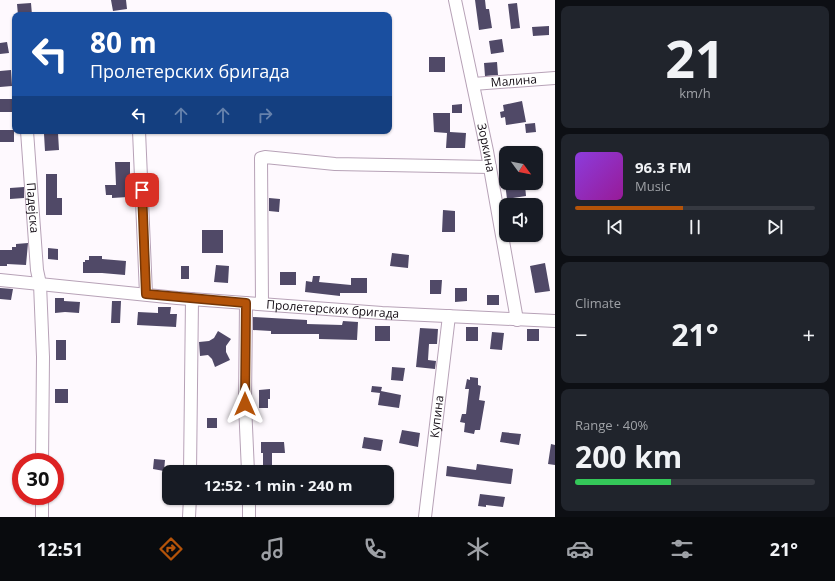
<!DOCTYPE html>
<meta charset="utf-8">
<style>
body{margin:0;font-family:"Open Sans",sans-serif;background:#20242c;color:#f1f3f6;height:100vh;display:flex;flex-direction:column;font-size:15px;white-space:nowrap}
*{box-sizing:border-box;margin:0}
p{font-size:13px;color:#9ea1a6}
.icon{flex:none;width:22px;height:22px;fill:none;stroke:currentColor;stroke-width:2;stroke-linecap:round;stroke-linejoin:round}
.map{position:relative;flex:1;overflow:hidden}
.side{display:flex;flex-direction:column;gap:6px;padding:6px;background:#0d0f14;width:280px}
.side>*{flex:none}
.top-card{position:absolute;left:12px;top:12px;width:380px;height:122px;border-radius:8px;box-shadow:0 1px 3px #0004;background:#1a4fa0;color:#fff;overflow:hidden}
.needle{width:26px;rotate:122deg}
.buttons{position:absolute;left:499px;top:146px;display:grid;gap:8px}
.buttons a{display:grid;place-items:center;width:44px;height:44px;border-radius:8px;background:#171b24;box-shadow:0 1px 3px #0004;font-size:20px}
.speed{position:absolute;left:12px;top:453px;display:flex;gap:8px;font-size:20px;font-weight:700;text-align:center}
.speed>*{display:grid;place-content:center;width:52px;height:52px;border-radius:50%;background:#171b24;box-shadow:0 1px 3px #0004;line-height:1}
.speed .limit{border:6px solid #d22;background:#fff;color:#111}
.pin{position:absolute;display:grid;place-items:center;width:34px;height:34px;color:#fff;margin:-17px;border-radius:8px;box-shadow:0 2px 6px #0006}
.me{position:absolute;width:44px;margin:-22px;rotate:0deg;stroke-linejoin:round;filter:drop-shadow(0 0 3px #0008)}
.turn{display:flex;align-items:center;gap:14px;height:84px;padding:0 12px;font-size:18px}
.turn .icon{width:52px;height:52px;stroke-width:2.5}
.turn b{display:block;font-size:28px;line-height:34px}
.lanes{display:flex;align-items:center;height:38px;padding:0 12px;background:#0003;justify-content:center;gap:20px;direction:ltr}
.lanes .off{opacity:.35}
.big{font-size:30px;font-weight:700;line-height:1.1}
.side .tile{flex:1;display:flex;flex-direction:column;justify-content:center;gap:6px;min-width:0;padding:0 14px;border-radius:8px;background:#20242c}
.side .dial{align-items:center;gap:0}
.dial b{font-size:52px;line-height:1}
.song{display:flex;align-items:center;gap:12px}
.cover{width:48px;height:48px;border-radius:6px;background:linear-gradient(135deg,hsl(270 70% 55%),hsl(300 70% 35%))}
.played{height:4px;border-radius:2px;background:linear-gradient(90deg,#b45309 45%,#363941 45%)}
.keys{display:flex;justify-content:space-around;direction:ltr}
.heat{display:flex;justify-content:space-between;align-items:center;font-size:22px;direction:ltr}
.charge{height:6px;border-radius:3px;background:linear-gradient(90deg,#34c759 40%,#363941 0)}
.trip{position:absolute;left:162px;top:465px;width:232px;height:40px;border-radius:8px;background:#171b24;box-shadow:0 1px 3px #0004;font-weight:700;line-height:40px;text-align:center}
.tab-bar{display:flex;height:64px;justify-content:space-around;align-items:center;background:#090b0e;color:#9ea1a6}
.tab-bar .icon{width:28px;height:28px}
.tab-bar .current{color:#b45309}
.tab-bar b{font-size:18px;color:#f1f3f6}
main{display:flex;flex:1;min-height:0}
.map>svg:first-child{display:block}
.building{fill:#504967}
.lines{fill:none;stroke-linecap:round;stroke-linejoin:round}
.minor-casing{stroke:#b7a2b7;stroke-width:14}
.minor{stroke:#fff;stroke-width:12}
.route-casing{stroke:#753606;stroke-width:10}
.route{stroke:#b45309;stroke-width:7}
.labels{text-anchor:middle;stroke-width:4;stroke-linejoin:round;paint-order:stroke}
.street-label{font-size:12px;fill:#120b13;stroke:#fff}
</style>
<main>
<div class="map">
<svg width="555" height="517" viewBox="0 0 555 517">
<rect width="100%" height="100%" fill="#fef9fe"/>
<path class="building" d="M111,0H126L127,9L113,11Z
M475,0H485L486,9H489L492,28L479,30Z
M31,3L32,15H18L17,4Z
M517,3L520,28L511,29L508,4Z
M549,26V35L533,36L532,27Z
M502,39L504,52L491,54L489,41Z
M7,42L9,53L0,54V43Z
M429,57H445V72H429Z
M497,62L498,75L485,76L484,63Z
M11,70L12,86L0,87V71Z
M0,99H13V112H0Z
M522,101L526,122L506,125L505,117L501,118L500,112L504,111L503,105Z
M462,104V113H452V105Z
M433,113H450V132L466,133L465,148H446L447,133L434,132Z
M535,123L536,132L526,133L525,124Z
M0,130H14V142H0Z
M58,133L59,150L45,151L44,134Z
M115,162H130V176L127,177L128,197L112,198V195H106L105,185H116Z
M46,174H57V198H62V215H46Z
M505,183H521L522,185H525L526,196L507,199Z
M24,187V198L10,199V188Z
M269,198L280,199L279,212L269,211Z
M443,210L455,211V232H442Z
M202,230H223V253H202Z
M28,243L26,265L7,264V266H0V250H12V247H16V244Z
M48,248L58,249V260L48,259Z
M392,253L409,255L408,268L390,266Z
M89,256H102V259L126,261L125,275L102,273H83V262H85V260H89Z
M545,263L550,291L535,293L530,266Z
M216,265L229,266L228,283L214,282Z
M181,266H189V279H181Z
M280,272H296V285H280Z
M313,276H320L319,282L351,285V278H367V293H340V296L305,292L306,281L312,282Z
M430,280H442L441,294H430Z
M0,288L13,289L11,300L0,299Z
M455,288H467V301L455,302Z
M487,295H499V305H487Z
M55,298H64V301L80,302L79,313L65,312L55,313Z
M112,301H121L120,323H111Z
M158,307H171L170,314H177L176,327L137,325L138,312L158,313Z
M253,317L307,320V324L342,325L343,321L358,322L357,340L319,339V334H271V331L253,330Z
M375,326H390V341H375Z
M466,327H478V341H466Z
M420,328L438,329L437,344H429L428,360L436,361L435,369L416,367Z
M527,329H539V341H527Z
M218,331L231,339L226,346V352L230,360L215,367L212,359L208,355L200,356L199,342L209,341L214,338Z
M492,332L504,333L502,350L490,349Z
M56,340H66V360H56Z
M392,367L405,368L403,381L391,380Z
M470,377L478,378V385L481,386L479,400L485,401L480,430H475L474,434L464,432L465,423L460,422L462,414H466L469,389H465L467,379L470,380Z
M372,386L382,387L381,391L401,395L399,408L378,405L380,393L371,392Z
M55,389H68V403H55Z
M270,389V399H268V408H259V390Z
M207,418H217V428H207Z
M402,430L420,433L418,447L399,443Z
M502,432L521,434L519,445L500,442Z
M364,437L383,440L381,451L362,448Z
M261,442H284L285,453H272V472H263V453H261Z
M551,444L555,445V465L548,464Z
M154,459L165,460L164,471L153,469Z
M477,464L513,469L511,484L446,476L447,466L476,470Z
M480,494L505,497L503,507L486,505V507L478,506Z"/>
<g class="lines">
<g class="minor-casing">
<g id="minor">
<path id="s1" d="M455,0L487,151L517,320"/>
<path id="s2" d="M473,84L555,78"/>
<path id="s3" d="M27,131L37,270L40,284L43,357L42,462"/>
<path d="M139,131L146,294"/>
<path id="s4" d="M0,280L177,298L382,313L555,321"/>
<path d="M246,303L245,404L248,472"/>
<path d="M262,304L261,158L265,157L335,164L490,167"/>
<path d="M190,472L192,299"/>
<path d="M249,498V517"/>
<path d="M42,517V496"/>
<path d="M189,517L190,498"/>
<path id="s5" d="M425,517L449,316"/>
</g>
</g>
<use href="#minor" class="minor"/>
</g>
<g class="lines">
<g class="route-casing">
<path id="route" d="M142,190L146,294L246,303L245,404"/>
</g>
<use href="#route" class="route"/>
</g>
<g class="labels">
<g class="street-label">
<text dy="4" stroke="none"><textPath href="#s2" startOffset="41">Малина</textPath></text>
<text dy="4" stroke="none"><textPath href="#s1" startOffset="151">Зоркина</textPath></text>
<text dy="4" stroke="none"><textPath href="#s3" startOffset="77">Падејска</textPath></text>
<text dy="4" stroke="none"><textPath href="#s4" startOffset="334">Пролетерских бригада</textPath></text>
<text dy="4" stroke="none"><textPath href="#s5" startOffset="101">Купина</textPath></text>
</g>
</g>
</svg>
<div class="buttons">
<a><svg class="needle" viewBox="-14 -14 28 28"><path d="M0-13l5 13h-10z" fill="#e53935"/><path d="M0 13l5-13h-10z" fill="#9ea1a6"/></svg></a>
<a><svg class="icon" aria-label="sound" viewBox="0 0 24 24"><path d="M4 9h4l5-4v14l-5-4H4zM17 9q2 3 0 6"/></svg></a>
</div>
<div class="speed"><div class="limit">30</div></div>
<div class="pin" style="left:142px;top:190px;background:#d93025"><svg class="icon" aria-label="arrive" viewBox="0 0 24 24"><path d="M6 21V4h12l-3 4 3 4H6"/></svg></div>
<svg class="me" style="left:245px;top:404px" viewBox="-20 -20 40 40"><path d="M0-17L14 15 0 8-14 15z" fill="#b45309" stroke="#fff" stroke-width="4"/></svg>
<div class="trip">12:52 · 1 min · 240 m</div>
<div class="top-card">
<div class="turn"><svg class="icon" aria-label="left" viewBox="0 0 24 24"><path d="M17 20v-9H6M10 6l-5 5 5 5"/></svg><div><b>80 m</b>Пролетерских бригада</div></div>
<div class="lanes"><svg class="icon" aria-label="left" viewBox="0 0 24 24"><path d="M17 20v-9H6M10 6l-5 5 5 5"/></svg><svg class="icon off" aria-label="ahead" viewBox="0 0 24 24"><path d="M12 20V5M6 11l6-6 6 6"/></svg><svg class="icon off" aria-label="ahead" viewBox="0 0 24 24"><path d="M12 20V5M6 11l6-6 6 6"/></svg><svg class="icon off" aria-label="right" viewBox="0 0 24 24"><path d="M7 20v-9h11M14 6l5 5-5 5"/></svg></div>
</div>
</div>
<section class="side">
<div class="tile dial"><b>21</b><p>km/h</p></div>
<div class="tile">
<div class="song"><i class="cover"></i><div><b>96.3 FM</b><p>Music</p></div></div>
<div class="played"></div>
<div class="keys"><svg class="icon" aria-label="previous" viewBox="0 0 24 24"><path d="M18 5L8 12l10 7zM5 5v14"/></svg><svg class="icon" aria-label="pause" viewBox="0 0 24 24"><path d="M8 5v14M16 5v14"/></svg><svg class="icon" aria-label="next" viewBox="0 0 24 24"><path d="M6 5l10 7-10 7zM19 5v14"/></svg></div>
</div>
<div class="tile"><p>Climate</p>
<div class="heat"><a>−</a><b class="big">21°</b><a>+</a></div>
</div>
<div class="tile"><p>Range · 40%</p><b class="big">200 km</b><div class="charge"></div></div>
</section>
</main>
<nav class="tab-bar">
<b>12:51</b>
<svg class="icon current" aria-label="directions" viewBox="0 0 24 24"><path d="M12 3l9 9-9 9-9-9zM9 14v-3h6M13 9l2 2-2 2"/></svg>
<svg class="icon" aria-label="music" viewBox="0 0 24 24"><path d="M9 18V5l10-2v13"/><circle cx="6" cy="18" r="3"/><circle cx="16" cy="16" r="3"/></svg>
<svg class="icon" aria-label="phone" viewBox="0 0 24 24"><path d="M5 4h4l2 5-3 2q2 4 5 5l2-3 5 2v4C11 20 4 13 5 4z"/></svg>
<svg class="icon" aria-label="climate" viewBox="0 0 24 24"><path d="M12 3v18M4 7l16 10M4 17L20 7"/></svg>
<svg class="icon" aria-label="car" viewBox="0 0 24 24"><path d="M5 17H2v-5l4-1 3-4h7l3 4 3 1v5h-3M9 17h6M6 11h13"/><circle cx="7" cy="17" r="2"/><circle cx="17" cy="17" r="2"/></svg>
<svg class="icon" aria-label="filters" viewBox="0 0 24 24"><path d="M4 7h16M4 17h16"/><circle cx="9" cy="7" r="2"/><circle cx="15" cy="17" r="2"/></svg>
<b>21°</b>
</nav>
